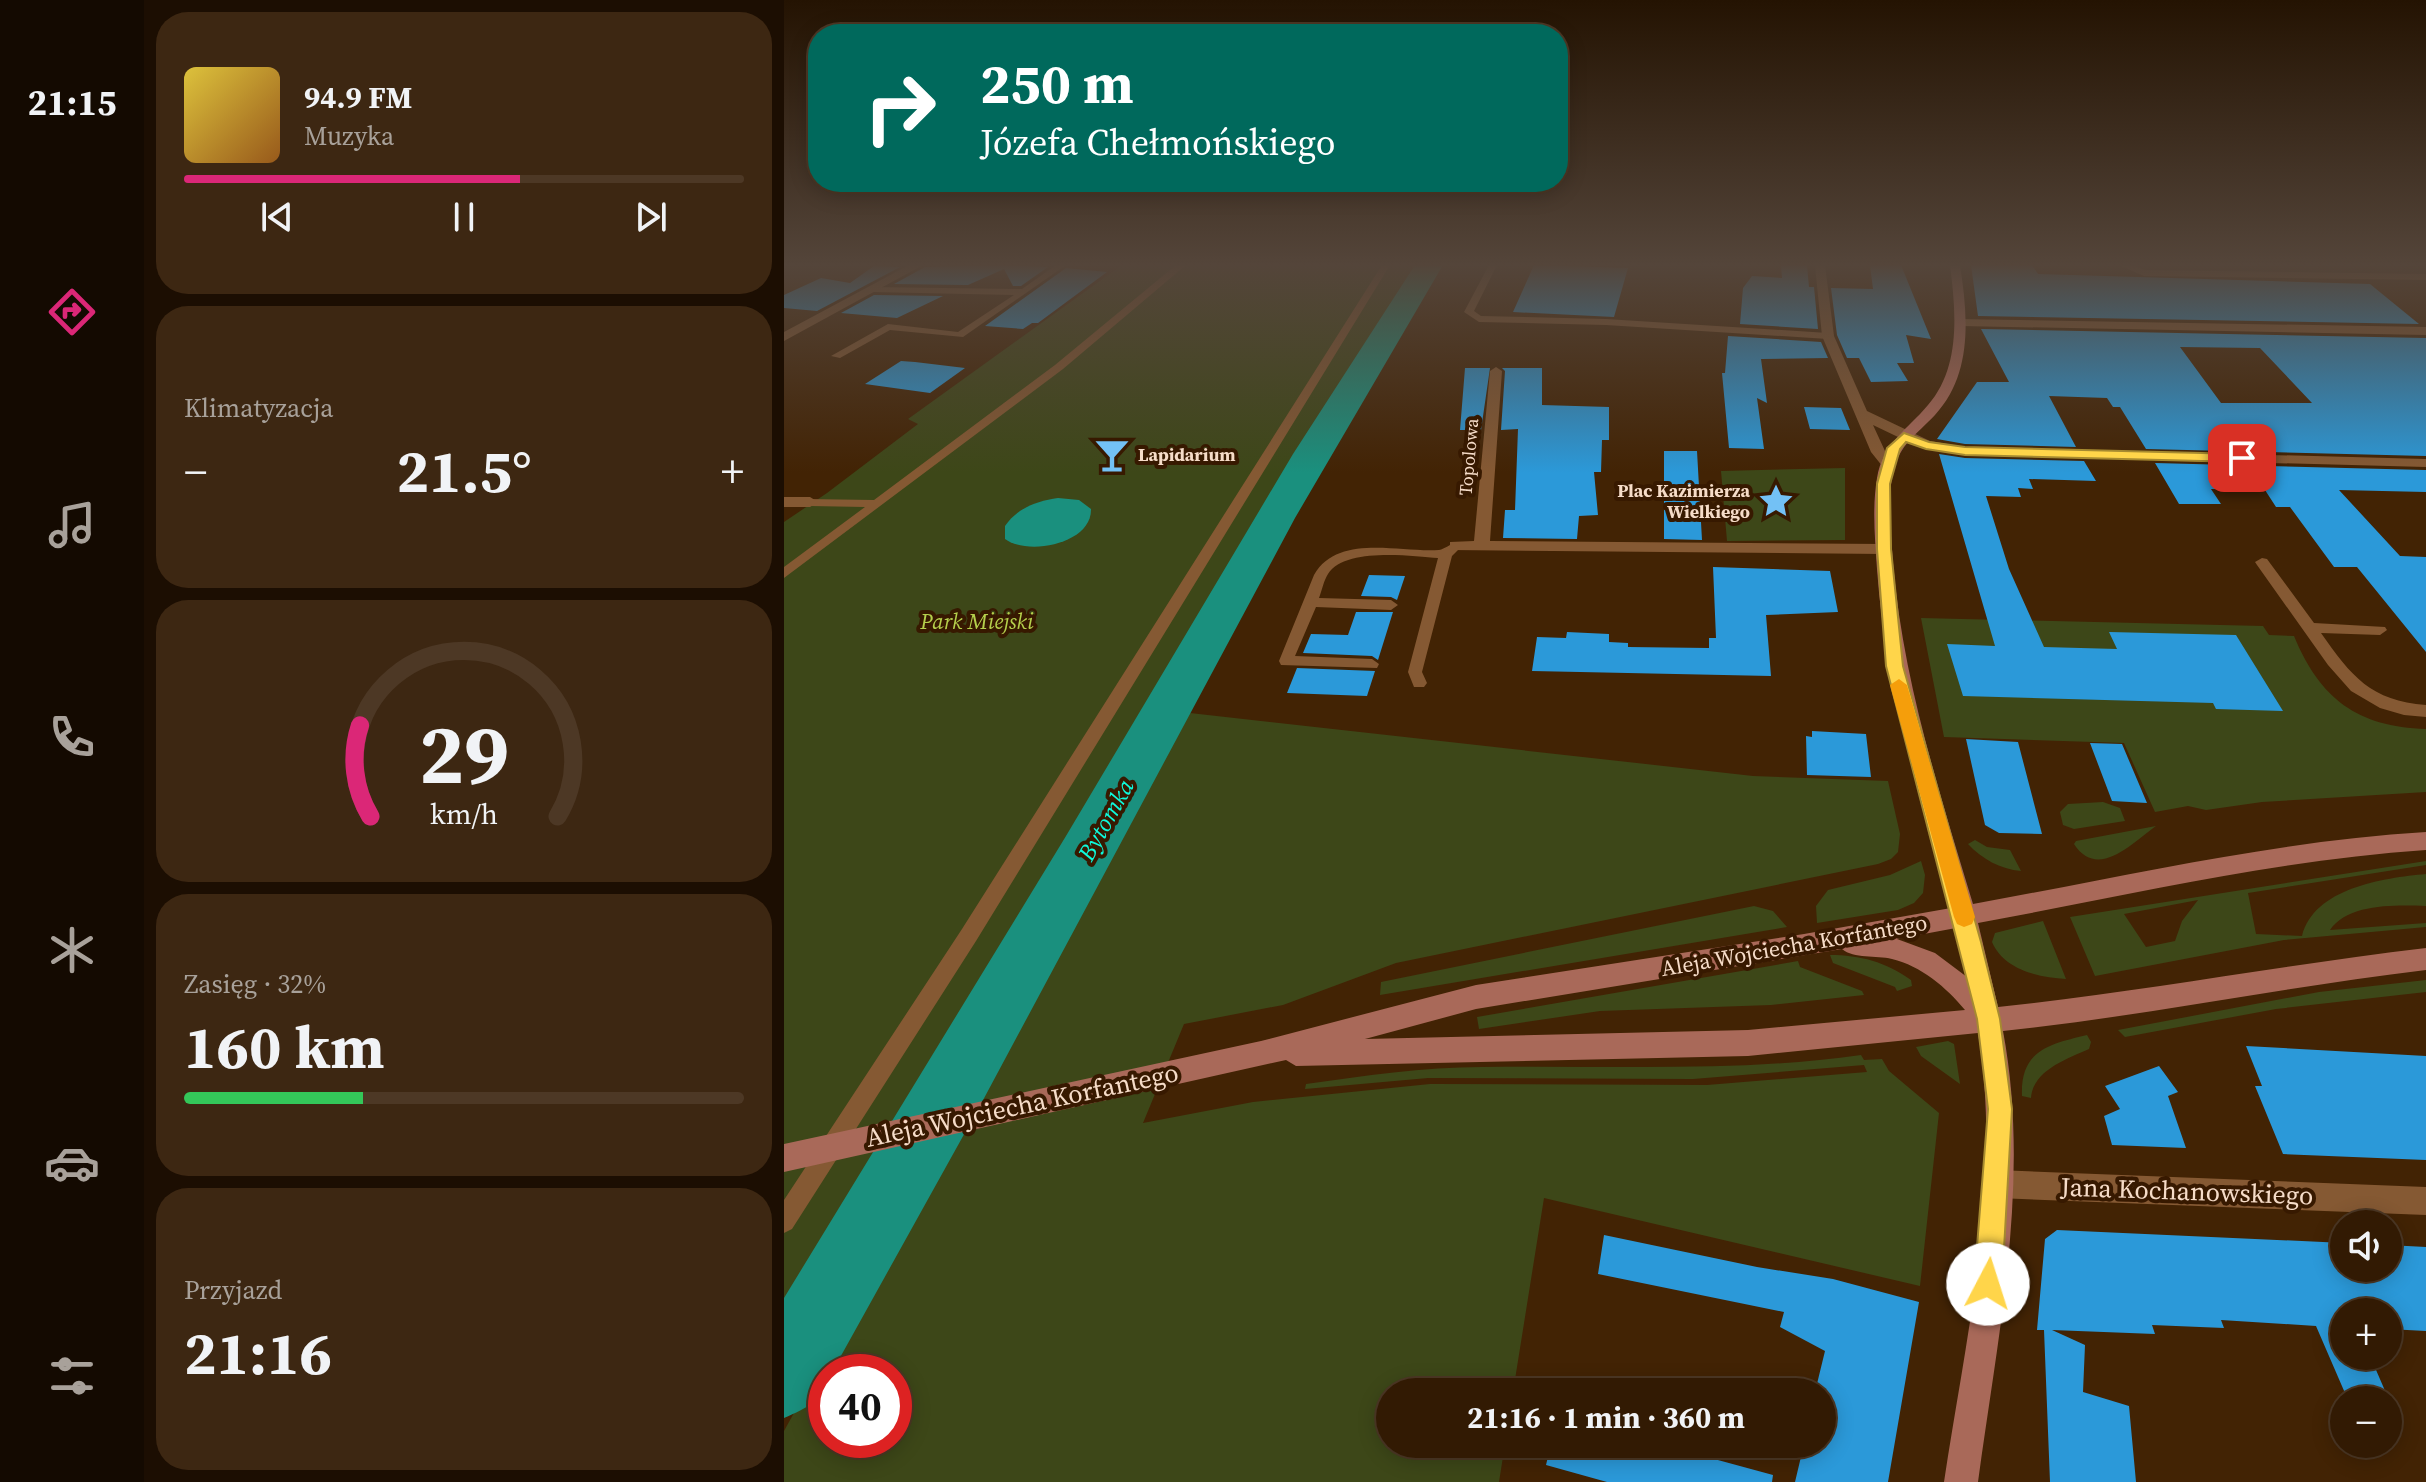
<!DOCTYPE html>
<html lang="pl">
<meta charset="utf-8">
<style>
body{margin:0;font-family:"Source Serif 4",serif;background:#3d2712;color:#f1f3f6;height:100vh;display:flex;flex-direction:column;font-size:30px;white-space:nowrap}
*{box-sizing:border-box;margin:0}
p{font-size:26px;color:#a8a19a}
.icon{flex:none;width:44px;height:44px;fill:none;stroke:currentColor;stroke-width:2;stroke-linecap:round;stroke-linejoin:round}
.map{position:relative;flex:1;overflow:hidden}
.sheet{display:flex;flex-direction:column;gap:12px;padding:12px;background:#1c0e02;width:640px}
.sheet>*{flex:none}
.top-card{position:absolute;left:24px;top:24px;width:760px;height:168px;border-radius:32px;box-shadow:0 4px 20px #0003,0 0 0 2px #4d3825;background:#00695c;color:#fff;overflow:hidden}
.tools{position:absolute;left:1546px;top:1210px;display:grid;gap:16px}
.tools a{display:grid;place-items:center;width:72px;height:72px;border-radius:50%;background:#321a03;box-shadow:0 4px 20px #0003,0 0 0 2px #4d3825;font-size:40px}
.speed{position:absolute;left:24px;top:1354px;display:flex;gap:16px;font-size:40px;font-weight:700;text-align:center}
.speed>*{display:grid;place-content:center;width:104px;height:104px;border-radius:50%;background:#321a03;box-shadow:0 4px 20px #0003,0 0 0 2px #4d3825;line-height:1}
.speed .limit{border:12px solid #d22;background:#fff;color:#111}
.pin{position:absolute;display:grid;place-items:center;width:68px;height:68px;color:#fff;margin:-34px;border-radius:16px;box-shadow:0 4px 12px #0006}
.me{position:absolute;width:88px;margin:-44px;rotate:5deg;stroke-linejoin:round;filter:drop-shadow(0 0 6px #0008)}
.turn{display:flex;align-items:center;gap:28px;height:168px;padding:0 40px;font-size:36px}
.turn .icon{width:104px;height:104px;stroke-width:2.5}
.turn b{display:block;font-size:56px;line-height:68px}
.big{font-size:60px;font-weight:700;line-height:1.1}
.sheet .widget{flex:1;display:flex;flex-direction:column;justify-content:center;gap:12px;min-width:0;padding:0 28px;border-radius:32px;background:#3d2712}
.sheet .dial{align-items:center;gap:0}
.dial svg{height:208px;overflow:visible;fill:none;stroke:#4d3825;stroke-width:7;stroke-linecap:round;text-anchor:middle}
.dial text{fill:#f1f3f6;stroke:none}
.song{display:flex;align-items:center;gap:24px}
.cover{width:96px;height:96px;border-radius:12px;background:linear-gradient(135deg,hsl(50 70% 55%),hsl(30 70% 35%))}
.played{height:8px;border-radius:4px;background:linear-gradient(90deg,#db2777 60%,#4d3825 60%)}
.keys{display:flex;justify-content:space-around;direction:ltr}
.heat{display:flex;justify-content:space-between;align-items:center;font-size:44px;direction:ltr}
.charge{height:12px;border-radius:6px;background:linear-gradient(90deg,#34c759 32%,#4d3825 0)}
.trip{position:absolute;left:592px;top:1378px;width:460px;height:80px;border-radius:40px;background:#321a03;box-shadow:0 4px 20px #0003,0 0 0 2px #4d3825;font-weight:700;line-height:80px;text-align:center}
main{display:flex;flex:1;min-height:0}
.tab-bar{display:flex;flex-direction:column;width:144px;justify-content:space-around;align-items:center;background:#140a01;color:#a8a19a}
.tab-bar .icon{width:56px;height:56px}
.tab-bar .on{color:#db2777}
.tab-bar b{font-size:36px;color:#f1f3f6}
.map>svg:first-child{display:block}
.green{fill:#3d4718;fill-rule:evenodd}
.water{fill:#1a907e}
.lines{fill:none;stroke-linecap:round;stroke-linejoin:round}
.river{fill:#1a907e;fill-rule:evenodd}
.building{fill:#2b99d9;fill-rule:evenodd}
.lane{fill:#855933;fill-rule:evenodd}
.street{fill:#855933;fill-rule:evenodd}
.secondary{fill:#a96959;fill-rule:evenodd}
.route{fill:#ffd54a;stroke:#a68a30;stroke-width:2}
.slow{fill:#f59e0b}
.labels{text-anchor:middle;stroke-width:8;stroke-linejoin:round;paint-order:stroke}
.far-poi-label{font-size:18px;font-weight:bold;fill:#f6dcc8;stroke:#371900;text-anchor:start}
.far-street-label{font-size:18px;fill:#f6dcc8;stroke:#371900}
.park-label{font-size:22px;font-style:italic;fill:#b5d04c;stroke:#371900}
.street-label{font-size:22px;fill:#f6dcc8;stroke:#371900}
.water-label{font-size:24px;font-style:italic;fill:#0ef9db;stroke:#371900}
.near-street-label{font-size:26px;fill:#f6dcc8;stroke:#371900}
</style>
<main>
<nav class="tab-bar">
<b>21:15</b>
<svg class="icon on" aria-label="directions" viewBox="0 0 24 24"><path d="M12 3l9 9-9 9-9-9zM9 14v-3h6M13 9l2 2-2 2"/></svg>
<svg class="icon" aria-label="music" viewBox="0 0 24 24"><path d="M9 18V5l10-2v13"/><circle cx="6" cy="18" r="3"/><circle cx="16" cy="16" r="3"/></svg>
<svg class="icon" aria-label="phone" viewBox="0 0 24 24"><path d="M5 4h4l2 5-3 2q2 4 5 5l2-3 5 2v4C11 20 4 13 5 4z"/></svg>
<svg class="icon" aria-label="climate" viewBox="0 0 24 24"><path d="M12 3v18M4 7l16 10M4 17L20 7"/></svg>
<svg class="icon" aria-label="car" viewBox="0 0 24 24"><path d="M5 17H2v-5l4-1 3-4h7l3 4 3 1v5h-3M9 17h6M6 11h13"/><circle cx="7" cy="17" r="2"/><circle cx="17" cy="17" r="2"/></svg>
<svg class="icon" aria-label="filters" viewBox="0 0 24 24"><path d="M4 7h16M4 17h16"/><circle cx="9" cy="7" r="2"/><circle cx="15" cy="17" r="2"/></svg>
</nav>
<section class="sheet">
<div class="widget">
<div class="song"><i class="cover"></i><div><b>94.9 FM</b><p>Muzyka</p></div></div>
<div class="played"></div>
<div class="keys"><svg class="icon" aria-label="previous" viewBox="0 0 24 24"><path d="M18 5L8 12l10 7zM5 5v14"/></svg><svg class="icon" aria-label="pause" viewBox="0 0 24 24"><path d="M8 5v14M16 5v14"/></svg><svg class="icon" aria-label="next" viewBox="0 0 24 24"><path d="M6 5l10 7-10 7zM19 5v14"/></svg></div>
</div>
<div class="widget"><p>Klimatyzacja</p>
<div class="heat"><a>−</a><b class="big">21.5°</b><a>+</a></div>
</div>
<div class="widget dial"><svg viewBox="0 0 100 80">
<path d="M14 69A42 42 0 1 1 86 69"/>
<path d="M14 69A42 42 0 0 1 10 34" stroke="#db2777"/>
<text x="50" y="56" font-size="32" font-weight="700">29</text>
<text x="50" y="72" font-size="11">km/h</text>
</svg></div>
<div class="widget"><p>Zasięg · 32%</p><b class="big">160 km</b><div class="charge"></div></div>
<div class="widget"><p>Przyjazd</p><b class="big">21:16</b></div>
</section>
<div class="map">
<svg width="1642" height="1482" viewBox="0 0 1642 1482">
<rect width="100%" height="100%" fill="#422304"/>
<path class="green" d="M338,265H636L579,349L231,936L0,1318V522L43,493L134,424L124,419Z
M1061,468V540L943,541L937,471Z
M1137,618L1479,626L1485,635L1510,636C1536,699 1574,727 1642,729V792L1478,802L1422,810L1404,806L1371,812L1340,743L1160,737Z
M397,712L969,776L1104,781L1116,834L1114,852L1107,859L1094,864L612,963L499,1005L400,1024L359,1123L469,1102L646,1084L923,1085L1083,1072L1080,1065L909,1079L644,1078L521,1089L522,1084C580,1076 639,1067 698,1067C825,1065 951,1073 1077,1055L1080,1060L1098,1059L1105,1071L1155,1113L1136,1286L760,1198L729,1392H606V1444H721L715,1482H0V1431ZM42,1372H110V1440H42Z
M1319,802L1336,808L1341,821L1290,829L1279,825L1276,812L1284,804Z
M1372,826C1349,842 1314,881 1290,844L1292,841Z
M1191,840L1203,847L1226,850L1237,871C1216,869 1198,859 1184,844Z
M1137,861L1141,875L1139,893L1130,903L1114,910L1033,923L1032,906L1044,890L1106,875Z
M1642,861V865L1464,893L1472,934L1518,936C1530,888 1599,878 1642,874V906C1613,905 1564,903 1546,930L1642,923V927L1500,940L1311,976L1286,917ZM1414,900L1398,921L1391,941L1362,947L1340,914Z
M970,906L989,911L1003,927L596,995L597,982Z
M1259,921L1282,979C1254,977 1220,970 1208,942L1211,933Z
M1046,955C1076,955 1102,962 1127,980L1128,986L1113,991L1111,987L1049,963Z
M1014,961L1016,967L1078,991L1080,995L987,1005L816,1011L695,1029L693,1017Z
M1642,980V992L1492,1009L1341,1037L1334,1030L1535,992Z
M1303,1035L1307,1042L1305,1049C1283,1059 1249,1070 1247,1098L1238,1096C1236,1050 1266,1044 1303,1035Z
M1164,1041L1170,1044L1176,1084L1137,1056L1132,1047Z"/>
<path class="water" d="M274,498L295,500L307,509C308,544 244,556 221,539V526C233,508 253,501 274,498Z"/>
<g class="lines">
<path class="river" d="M631,265H659L511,518L198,1102L48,1372H42C42,1400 23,1408 0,1418V1298L282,836L509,454Z"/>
</g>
<path class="building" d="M218,265L264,267L237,286H229L220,269L184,285L110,284L141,267Z
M750,265L844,268L830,317L729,312Z
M997,265H1023L1025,287H1030L1034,329L956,324L959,288L968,276L998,278Z
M1086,265H1117L1147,339L1122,335L1130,363H1113L1124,381L1087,382L1075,358H1063L1053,335L1047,288L1089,289Z
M1187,265H1248L1254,274L1586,284L1635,324L1194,316Z
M90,266L116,267L33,311L0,308V295L37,278L66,283Z
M282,268L323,272L254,323H248L239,329L201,326Z
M90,295L159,296L113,318L57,313Z
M1197,329L1642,338V456L1362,449L1336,407H1329L1323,398L1265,396L1292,447L1181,444L1153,439L1193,382H1225ZM1396,347L1476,348L1528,403H1437Z
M944,336L1037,342L1044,358L977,359L983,403L973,398L980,449L945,448L938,373H941Z
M117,361L131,362L181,368L146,393L81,384Z
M681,368H706L697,430H676Z
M718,368H758V405L825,407V440H818L817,472H810L814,515L795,516L793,539L719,538L721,510H731L734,429L717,430L721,371Z
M1020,407L1057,408L1066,430L1026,429Z
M880,451H913L918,540L880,539Z
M1155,454L1181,458L1300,461L1312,481L1245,479L1249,489L1234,488L1237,497L1202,496L1225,569L1260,647L1333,649L1325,632L1452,635L1499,711L1432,709L1429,703L1179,696L1163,644L1211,646Z
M1371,463L1642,470V492L1555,490L1616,556L1642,557V652L1573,567H1550L1506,507H1492L1481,490L1427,489L1437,504H1395Z
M929,567L1046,571L1054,612L982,615L987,676L748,671L753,637L782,638L783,632L825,634V642L844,643V647L925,648V638H932Z
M585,575L621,576L613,600L607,597L577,596Z
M572,612H609L594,660L588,656L519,653L527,634L564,635Z
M513,668L591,671L583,696L503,693Z
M1028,731L1082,734L1087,777L1023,775L1022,736L1028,737Z
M1182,739L1234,742L1258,834L1215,833L1201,825Z
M1306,743L1338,744L1363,803L1328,801Z
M1462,1046L1642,1056V1160L1499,1154L1471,1086H1478Z
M1375,1066L1394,1092L1384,1096L1402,1148L1328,1145L1320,1116L1336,1109L1321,1086Z
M1273,1230L1560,1243V1268H1604V1245L1642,1247V1331L1604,1329V1312H1560V1356H1586L1605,1400H1564L1532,1326L1437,1320L1440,1328L1368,1325L1371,1334L1268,1330L1301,1345L1299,1392L1345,1406L1352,1482H1266L1260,1330H1253L1261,1239Z
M820,1235L973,1267L1049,1279L1135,1302L1104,1482H1011L1020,1444H1038V1392H1031L1041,1351L996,1327L1000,1312L814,1274Z
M767,1444H875L989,1475L988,1482H823L762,1465Z"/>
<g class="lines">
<path class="lane" d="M272,265H282L179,337L106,330L56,358L47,356L104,324L174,332L230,295L89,292L86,291V287L238,289Z
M392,265H402L279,369L0,578V567L81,507L26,506L20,502L22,499L90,500L271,365Z
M598,265H606L192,941L8,1229L0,1233V1200L178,929Z
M705,265H713L690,311L697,316L822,319L1044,333L1049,336L1044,339L822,325L695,322L680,312Z
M1335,265H1348L1361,270L1642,274V280L1360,276Z
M672,542L678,546L668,556L638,672L643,683L640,687H630L624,672L654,558C627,556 561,547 544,574C540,580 538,590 535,598L607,600L614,605L607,610L532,607L511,656L588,659L595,664L593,668L497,665L495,661L530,575C554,533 616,553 655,550C661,549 666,544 672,542Z
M1478,558L1483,559L1530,623L1601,627L1603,630L1596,635L1537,633C1567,676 1587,701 1642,705V717L1620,715L1596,708L1567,691L1544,665L1473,565L1471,562Z"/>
<path class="street" d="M125,265H139L0,341V332Z
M1031,265H1041L1050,336L1083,411L1146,441L1181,447L1642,459V467L1181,455L1137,448L1089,425L1101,451L1111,464L1109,467H1099L1087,452L1038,336Z
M1173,319L1642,327V335L1177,326L1173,325Z
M712,367L718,371L706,541L1100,544L1108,549L1100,554L666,550V542L690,541L706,371Z
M0,497H26L34,502L26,507H0Z
M1213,1170L1642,1187V1215L1213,1198L1203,1194L1199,1184L1203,1174Z"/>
<path class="secondary" d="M1166,265H1176C1184,316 1189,374 1151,415C1133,434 1115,445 1109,472C1103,501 1107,533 1109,563C1119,681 1155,791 1189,904C1339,877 1490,841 1642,832V850C1492,860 1342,896 1194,923L1214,1007C1357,992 1499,965 1642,948V970C1500,987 1361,1016 1219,1031C1247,1179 1214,1334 1194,1482H1160C1182,1336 1219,1181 1194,1033L964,1056L512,1066L502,1060L0,1172V1144L477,1041L692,985L1020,934L1167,908C1137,795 1101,686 1093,569C1091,539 1088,508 1093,478C1099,443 1123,430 1144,405C1177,367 1172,312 1166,265ZM1172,928L1183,977L1151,953L1113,939ZM1058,949C1070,959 1092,955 1108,959C1137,966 1162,987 1181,1010L964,1030L581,1039L692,1009Z"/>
</g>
<linearGradient id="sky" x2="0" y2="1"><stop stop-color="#241302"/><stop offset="0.56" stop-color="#54453a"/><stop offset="1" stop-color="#54453a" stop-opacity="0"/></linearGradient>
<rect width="1642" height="473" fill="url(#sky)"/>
<path class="route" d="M1120,433L1145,442L1181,447L1458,454L1464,458L1458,462L1181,455L1142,449L1122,442L1116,449L1106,484L1107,549L1119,666L1197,942L1216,1019L1228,1109L1218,1284L1214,1293L1204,1297L1194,1293L1190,1284L1204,1109L1193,1019L1102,666L1093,549V484L1103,448Z"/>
<path class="slow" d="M1115,679L1123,685L1191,917L1188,924L1180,927L1173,924L1170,917L1106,685Z"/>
<defs>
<g id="bar-bare" transform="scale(2.76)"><path d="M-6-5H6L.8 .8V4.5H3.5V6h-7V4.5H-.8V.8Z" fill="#73c1f5" stroke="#371900" stroke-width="2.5" paint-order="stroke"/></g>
<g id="sight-bare" transform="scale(2.76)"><path d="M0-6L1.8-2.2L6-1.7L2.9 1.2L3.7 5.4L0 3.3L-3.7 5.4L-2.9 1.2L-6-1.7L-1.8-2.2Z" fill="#73c1f5" stroke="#371900" stroke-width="2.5" paint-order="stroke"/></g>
</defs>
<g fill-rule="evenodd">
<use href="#bar-bare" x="328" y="455"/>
<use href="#sight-bare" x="992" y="501"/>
</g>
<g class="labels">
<g class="far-poi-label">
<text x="354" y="461">Lapidarium</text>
<text x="966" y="497" text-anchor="end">Plac Kazimierza<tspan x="966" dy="21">Wielkiego</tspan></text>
</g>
<g class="far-street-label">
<text transform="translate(685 457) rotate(-85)" y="6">Topolowa</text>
</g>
<g class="park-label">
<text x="193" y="629">Park Miejski</text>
</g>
<g class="street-label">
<text transform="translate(1010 945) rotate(-10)" y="8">Aleja Wojciecha Korfantego</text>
</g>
<g class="water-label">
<text transform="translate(322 820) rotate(-61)" y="8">Bytomka</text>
</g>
<g class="near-street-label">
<text transform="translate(238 1105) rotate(-12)" y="9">Aleja Wojciecha Korfantego</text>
<text transform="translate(1403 1191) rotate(2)" y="9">Jana Kochanowskiego</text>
</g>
</g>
</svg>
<div class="tools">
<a><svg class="icon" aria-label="sound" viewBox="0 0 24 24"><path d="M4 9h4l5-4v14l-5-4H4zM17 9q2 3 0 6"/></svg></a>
<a>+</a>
<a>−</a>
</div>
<div class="speed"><div class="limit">40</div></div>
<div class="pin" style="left:1458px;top:458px;background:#d93025"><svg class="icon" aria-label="arrive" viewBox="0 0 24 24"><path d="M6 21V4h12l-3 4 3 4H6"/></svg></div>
<svg class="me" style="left:1204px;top:1284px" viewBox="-20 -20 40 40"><circle r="19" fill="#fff"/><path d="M0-13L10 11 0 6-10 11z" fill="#ffd54a"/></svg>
<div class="trip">21:16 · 1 min · 360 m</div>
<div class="top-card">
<div class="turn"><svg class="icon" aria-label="right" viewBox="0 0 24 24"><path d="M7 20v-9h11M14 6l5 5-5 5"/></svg><div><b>250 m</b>Józefa Chełmońskiego</div></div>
</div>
</div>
</main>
